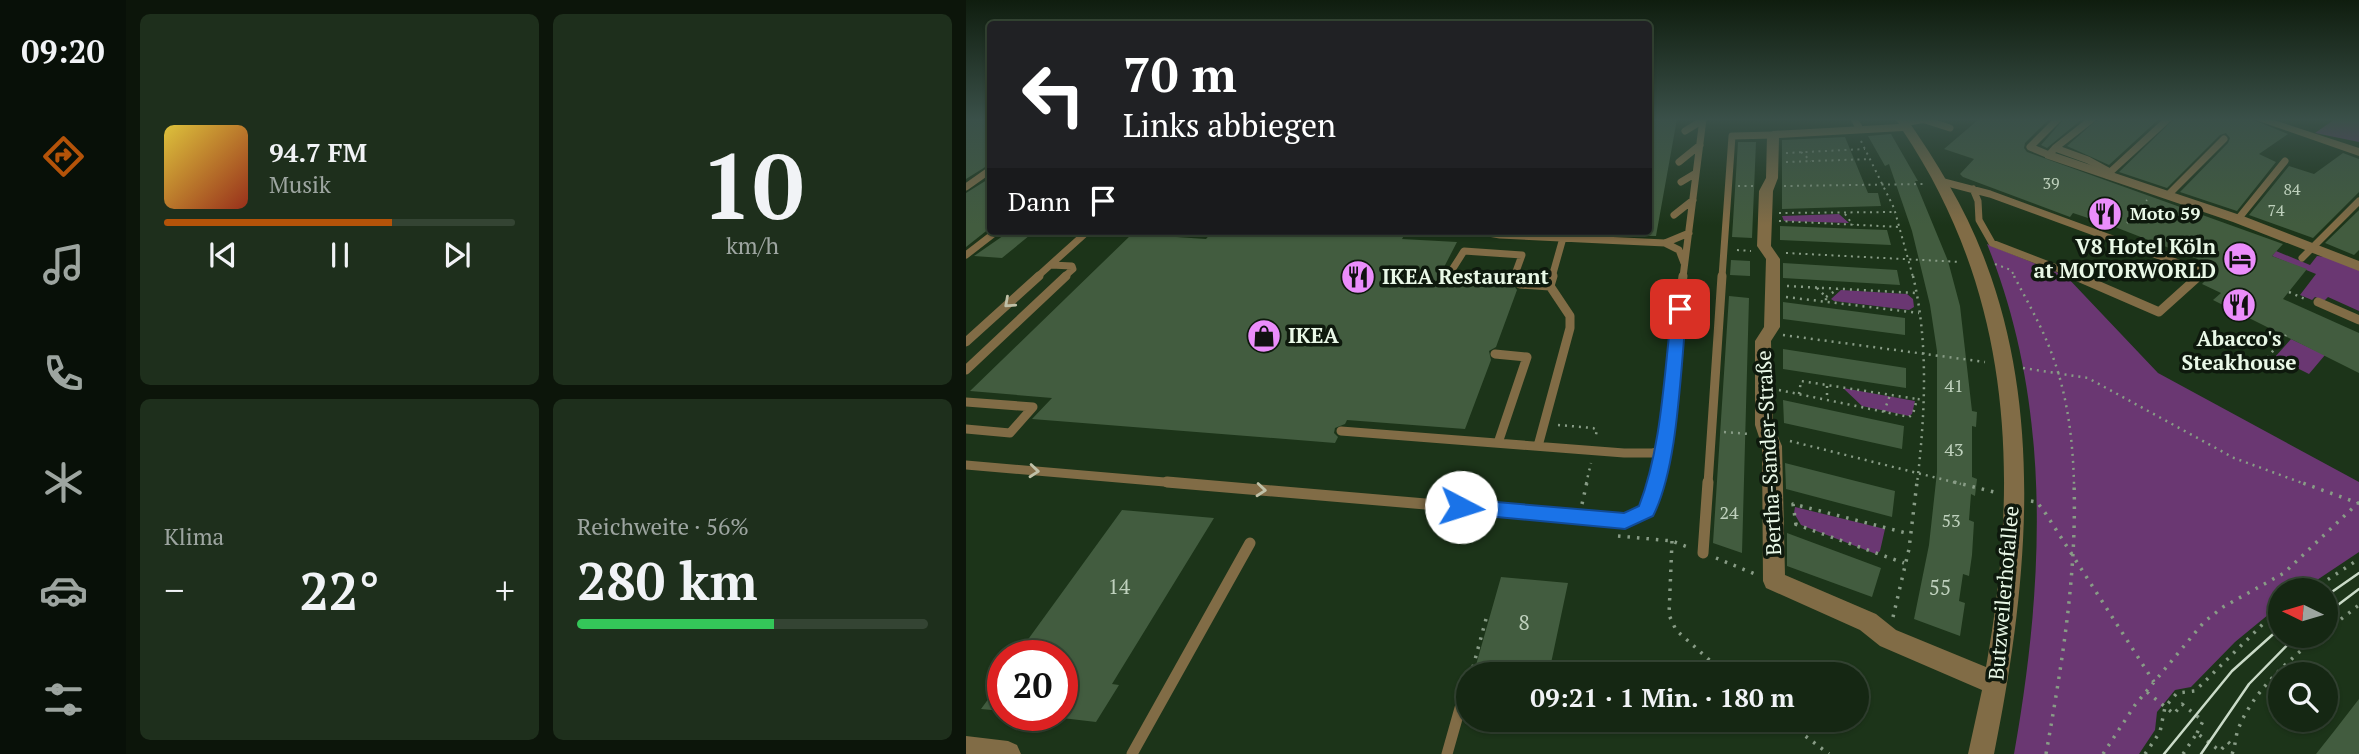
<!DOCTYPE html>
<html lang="de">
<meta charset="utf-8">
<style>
body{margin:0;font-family:"PT Serif",serif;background:#1e2f1c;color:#f1f3f6;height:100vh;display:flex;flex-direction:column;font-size:26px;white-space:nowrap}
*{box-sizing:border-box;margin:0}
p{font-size:23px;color:#9da5a0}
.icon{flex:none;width:38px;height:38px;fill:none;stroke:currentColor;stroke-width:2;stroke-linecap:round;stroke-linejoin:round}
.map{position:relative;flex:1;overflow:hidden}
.details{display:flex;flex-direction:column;gap:14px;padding:14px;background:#0c150a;width:840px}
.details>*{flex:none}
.hud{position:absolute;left:21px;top:21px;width:665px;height:214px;border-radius:7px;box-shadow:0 2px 5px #0004,0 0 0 2px #344433;background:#202124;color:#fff;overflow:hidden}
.needle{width:46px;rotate:275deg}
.fabs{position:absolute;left:1302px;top:578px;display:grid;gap:14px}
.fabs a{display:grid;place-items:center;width:70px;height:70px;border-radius:50%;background:#152713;box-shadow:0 2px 5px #0004,0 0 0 2px #344433;font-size:35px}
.speed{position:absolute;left:21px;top:640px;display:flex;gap:14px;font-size:35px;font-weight:700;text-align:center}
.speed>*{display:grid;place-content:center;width:91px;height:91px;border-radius:50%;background:#152713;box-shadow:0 2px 5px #0004,0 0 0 2px #344433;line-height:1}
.speed .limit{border:10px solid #d22;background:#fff;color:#111}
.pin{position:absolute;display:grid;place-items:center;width:60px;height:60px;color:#fff;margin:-30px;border-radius:14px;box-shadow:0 4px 10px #0006}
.me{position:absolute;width:77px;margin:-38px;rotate:95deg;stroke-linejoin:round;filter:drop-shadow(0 0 5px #0008)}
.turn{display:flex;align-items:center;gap:24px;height:147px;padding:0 21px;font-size:32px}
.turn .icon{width:91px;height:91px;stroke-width:2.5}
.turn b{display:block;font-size:49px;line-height:60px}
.then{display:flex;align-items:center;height:66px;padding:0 21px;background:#0003;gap:14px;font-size:26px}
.big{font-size:52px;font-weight:800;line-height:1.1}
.details .card{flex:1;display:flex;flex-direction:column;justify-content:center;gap:10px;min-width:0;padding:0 24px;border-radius:10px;background:#1e2f1c}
.details .dial{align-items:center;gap:0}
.dial b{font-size:91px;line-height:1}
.song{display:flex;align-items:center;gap:21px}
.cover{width:84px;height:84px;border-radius:10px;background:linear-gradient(135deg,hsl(50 70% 55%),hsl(10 70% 35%))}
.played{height:7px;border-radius:4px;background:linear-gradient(90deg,#b45309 65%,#344433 65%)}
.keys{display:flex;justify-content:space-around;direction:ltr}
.heat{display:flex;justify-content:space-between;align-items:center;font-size:38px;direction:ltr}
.charge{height:10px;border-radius:5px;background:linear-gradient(90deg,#34c759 56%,#344433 0)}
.details .tiles{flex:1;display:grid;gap:14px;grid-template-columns:repeat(2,1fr)}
.trip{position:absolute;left:490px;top:662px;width:413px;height:70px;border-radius:35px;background:#152713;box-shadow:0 2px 5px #0004,0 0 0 2px #344433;font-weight:800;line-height:70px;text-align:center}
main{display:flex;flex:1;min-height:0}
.tabs{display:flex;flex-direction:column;width:126px;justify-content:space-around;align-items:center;background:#081008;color:#9da5a0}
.tabs .icon{width:49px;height:49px}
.tabs .current{color:#b45309}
.tabs b{font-size:32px;color:#f1f3f6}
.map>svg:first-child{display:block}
.green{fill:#6a3772}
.building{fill:#425c3f}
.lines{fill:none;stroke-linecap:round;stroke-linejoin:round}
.path-far2{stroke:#889c86;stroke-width:2;stroke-dasharray:2 4.5;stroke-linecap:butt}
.path-far1{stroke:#889c86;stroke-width:2.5;stroke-dasharray:2 5;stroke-linecap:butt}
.path{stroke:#889c86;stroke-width:3.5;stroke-dasharray:2.5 7;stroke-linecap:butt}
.lane-far2{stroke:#816c46;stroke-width:7}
.lane-far1{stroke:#816c46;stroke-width:9}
.lane{stroke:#816c46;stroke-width:11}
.street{fill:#816c46;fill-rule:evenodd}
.tram{stroke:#cadbc8;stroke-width:2.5}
.oneway{stroke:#bfc0a7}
.route{fill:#1a73e8;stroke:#114b97;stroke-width:2}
.labels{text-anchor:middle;stroke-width:7;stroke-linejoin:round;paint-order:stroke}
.far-number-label{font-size:16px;fill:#bfd1bd}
.far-poi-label{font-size:18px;font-weight:bold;fill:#e9f8e7;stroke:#0e190d;text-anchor:start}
.number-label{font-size:18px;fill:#bfd1bd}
.poi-label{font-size:21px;font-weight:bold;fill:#e9f8e7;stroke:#0e190d;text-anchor:start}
.street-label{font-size:21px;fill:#e9f8e7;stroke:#0e190d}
.near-number-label{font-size:21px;fill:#bfd1bd}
</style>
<main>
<nav class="tabs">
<b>09:20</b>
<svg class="icon current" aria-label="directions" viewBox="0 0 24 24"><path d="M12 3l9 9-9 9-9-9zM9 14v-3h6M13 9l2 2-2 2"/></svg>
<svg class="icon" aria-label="music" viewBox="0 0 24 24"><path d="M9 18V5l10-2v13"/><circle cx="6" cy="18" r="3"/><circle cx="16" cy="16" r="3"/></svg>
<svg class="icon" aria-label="phone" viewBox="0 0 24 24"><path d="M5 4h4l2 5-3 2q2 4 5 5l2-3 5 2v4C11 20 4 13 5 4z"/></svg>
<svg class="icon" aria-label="climate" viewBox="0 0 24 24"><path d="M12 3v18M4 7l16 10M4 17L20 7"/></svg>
<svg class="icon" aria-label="car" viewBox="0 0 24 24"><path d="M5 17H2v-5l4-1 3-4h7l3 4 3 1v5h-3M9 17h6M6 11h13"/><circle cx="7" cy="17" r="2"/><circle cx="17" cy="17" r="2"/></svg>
<svg class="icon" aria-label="filters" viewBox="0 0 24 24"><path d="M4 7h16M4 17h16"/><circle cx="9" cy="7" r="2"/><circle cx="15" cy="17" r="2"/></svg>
</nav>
<section class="details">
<div class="tiles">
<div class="card">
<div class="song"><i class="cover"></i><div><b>94.7 FM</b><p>Musik</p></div></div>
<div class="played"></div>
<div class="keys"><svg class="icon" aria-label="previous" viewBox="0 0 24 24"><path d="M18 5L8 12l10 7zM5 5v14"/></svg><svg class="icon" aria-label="pause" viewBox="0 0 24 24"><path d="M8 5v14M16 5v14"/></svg><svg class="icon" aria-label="next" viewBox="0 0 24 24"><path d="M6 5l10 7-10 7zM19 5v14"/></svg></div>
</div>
<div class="card dial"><b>10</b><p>km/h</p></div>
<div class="card"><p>Klima</p>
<div class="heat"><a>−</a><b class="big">22°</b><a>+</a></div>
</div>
<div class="card"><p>Reichweite · 56%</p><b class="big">280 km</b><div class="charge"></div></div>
</div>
</section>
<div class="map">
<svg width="1393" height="754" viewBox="0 0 1393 754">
<rect width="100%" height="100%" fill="#1c3419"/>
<path class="green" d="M1369,119H1393V142L1349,133Z
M873,214L883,223L818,221L816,216Z
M1021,244L1100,276L1192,373L1393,482V552L1336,590H1314V605L1269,642L1225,687L1209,690L1191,712L1189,730L1173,754H1048C1078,585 1087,406 1021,244Z
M1310,251L1344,265L1351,256L1361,257L1393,270V311L1362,297L1358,301L1349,297L1346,300L1334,295L1350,274L1306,256Z
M875,290L941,294L947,299L948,307L943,310L868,301L865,299Z
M1325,339L1359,355L1343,374L1309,357Z
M877,388L949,401L946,414L943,416L896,406Z
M829,507L919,529L914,551L910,554L835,525L828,513Z"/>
<path class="building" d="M0,119H24V164L0,179Z
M682,119H711L690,236H682Z
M1013,119H1083L1059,143L1058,148L1061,152L1317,244L1306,256L1341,269L1317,299L1393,333V373L1247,300L1255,293L1236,284L1252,267L1149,227L1107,213L1104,217L997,177L994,174L1008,159L978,149Z
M1098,119H1116L1081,148L1075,145Z
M1132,119H1193L1143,165L1101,146Z
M1208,119H1285L1322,134L1293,154L1310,162L1271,211L1214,192L1262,143L1264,138L1260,133L1254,135L1201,188L1153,172Z
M925,134L952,181H949L982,261L994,306L1006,411L1011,412L1010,427L1006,426V477L1011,479L1009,496L1005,494L1003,520L1008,522L1006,555L1003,576L997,574L993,601L999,603L994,636L948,619L963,545L971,472V351L964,305L946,231L923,164L919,166L902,136Z
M879,137L902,193H912L915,206L816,209V140Z
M772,142H790L786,238L766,237Z
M1377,153L1393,159V192L1347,238L1283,215L1323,166L1348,174Z
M24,178V228L0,247V193Z
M1393,210V250L1388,255L1359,243Z
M814,226L921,230L925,245L814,240Z
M44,231H69L36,258L8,256Z
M247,231H302L405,237L409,231L440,232L436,239L491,242L475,273L481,278L486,279L490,274L542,277L551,290L530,347L523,351L525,360L499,429L381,420L379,424L369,428L368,433L372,437L369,443L66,419L86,398L4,391L166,234L240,239Z
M765,260L784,261V276L764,275Z
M817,263L931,270L934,285L817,278Z
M763,296L783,298L776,553L747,543Z
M817,302L939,318V335L817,319Z
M817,349L940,368V388L817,369Z
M817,400L938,426L936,449L818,423Z
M819,463L929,491L926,517L820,489Z
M156,510L248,518L146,684L153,685L130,722L96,718V656H50Z
M821,533L915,568L906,597L821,566Z
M535,577L602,583L584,668L533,663L532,667L510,665Z
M37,679V711L15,709Z
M1393,699V754H1350L1369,730Z"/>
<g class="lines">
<path class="path-far2" d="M895,141L928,208L947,277
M835,152L845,161
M820,153L899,149
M820,162L904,159
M772,186H787
M818,186L958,184
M1172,211L1181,200
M813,213L929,212
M879,214L887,225
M813,221L934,227
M1161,223L1170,213
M771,250L785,251
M820,253L995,262
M1029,264L1045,270L1049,277"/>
<path class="path-far1" d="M947,276C963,343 959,416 951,484
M1048,276C1062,303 1078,330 1088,360C1102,399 1107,443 1108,484
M821,286L951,293
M851,288L860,297V302
M1323,292L1339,299
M820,297L953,313
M860,297L872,289
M817,335L1019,362
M1297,363L1320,335
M1057,368L1122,378L1268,458L1339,484
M861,386V400
M813,390L943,417L947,414L951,399L958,400
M833,394L835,381L951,399
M918,412L924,395
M592,425L627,428L631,430L629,439
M758,432L783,434
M824,441L995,484
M620,484L625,463"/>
<path class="path" d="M988,482L1028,492
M1065,501L1071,502L1080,514L1188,682
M616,504L621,482
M829,524L938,563
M830,525L827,504L944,534
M652,536L706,541L724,548
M706,541L703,615L710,630L759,674
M750,558L789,574
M1346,590L1393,559
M927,617L943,549L951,482
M520,619L507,667L536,670L535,674
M1360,631L1393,605
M1181,692L1208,714L1216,704L1237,721L1231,733
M817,719L863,754
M1080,754C1096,664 1111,574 1108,482
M1137,754L1169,705L1238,622L1257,607L1318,573L1392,503L1334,482
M1179,754L1194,732L1199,707L1211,693L1229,691L1297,624L1314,612
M1217,754L1231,733L1254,751L1262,742L1269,748
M1266,754C1270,745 1269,736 1273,727C1289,689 1323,660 1354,635"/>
<path class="lane-far2" d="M888,119L894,129
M1092,119L1064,147L1083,155L1089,148L1122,160L1144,172
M959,120L984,128
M937,123L960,119
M719,131L737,120
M1089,148L1126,119
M713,162L734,145
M1141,175L1202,119
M974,181L1024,194L1237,272L1231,277
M715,182L730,173
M0,187L24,170
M1007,189L1012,201L1013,220L1026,243L1114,277
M1202,195L1258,139
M708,215L727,200
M1272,219L1319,161
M511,231L534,235L699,243L723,233
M699,243L713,250L718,263
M0,255L31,231
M1336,258L1393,201
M85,265L106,266L107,269L98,277
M484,273L498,251L556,255L548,277
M71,277L122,231
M586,277L597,238
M717,277L737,119
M756,277L766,136L807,135"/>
<path class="lane-far1" d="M1110,276L1193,312L1233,276
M554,284L584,286
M1352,302L1393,320
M0,342L73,276
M529,354L561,357L532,443
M0,370L100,276
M0,402L67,407
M0,429L44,433L67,407
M375,431L658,453H686L697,450
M572,446L604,328V316L584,286L587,276
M0,465L222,484
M690,484L717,276
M742,484L756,276"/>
<path class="lane" d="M201,482L659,521L681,511L690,482
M737,553L742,482
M166,754L284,543
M481,754L498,694"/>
<path class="street" d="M929,119H941C972,164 1001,211 1020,263C1079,419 1060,595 1028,754H1002L1016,690L914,646L894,630L800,588L797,581L796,446L789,425V341L798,327L800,259L791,246L793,191L800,178L801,135L807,131L933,124ZM937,131C1047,295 1054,478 1020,667L930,630L910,614L819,575L816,446L807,425L806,391L805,341L814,327V259L805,246L807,191L812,178L813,138Z
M1287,119H1305L1393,148V156Z
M1083,151L1277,216L1393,261V271L1267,222L1079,158V152Z
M0,736L42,741L51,745L55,754H0Z"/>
<path class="tram" d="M1360,596L1393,573
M1360,614L1393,589
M1198,754L1266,671L1314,628
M1235,754L1283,684L1331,635"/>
</g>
<defs><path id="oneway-chevron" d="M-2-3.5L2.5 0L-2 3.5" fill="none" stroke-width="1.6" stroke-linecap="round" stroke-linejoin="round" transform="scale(1.75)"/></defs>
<g class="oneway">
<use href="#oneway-chevron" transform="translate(43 303) rotate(138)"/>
<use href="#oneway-chevron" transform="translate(68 471) rotate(5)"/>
<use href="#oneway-chevron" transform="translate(295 490) rotate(5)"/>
</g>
<linearGradient id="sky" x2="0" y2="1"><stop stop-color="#0f1d0e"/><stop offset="0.53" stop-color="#3a5049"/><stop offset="1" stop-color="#3a5049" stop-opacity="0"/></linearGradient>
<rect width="1393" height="225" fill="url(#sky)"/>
<path class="route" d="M714,304L721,309C714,368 713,465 687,516L659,529L488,513L486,507L488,502L495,499L658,513L673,506C696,447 698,372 706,309Z"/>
<defs>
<g id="restaurant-disc" transform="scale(1.75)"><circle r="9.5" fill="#eb8dfb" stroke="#0e190d"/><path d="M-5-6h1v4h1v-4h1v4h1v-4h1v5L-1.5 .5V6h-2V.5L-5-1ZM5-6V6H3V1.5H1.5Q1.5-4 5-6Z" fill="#111"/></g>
<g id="hotel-disc" transform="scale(1.75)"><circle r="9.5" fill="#eb8dfb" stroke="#0e190d"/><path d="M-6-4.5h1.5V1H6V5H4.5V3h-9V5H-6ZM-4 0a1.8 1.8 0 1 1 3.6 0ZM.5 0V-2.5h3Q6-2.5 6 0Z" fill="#111"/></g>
<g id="shop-disc" transform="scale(1.75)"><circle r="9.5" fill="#eb8dfb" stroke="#0e190d"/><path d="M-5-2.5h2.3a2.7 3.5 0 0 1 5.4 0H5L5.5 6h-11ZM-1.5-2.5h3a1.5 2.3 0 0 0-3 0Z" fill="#111"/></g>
</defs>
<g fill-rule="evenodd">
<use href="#restaurant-disc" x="1139" y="214"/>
<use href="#hotel-disc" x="1274" y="259"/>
<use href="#restaurant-disc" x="392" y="277"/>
<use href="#restaurant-disc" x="1273" y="305"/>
<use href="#shop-disc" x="298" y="336"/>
</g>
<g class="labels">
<g class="far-number-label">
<text x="1085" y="189">39</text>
<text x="1326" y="195">84</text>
<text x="1310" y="216">74</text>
</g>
<g class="far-poi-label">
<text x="1164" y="220">Moto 59</text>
</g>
<g class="number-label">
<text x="988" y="392">41</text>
<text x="988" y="456">43</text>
<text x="763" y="519">24</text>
<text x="985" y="527">53</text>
</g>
<g class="poi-label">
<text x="1250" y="254" text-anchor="end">V8 Hotel Köln<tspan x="1250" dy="24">at MOTORWORLD</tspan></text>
<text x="416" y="284">IKEA Restaurant</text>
<text x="322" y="343">IKEA</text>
<text x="1273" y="346" text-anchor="middle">Abacco's<tspan x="1273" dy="24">Steakhouse</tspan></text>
</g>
<g class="street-label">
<text transform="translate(803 453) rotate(-93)" y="7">Bertha-Sander-Straße</text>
<text transform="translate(1038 593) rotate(-85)" y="7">Butzweilerhofallee</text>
</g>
<g class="near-number-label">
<text x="153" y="594">14</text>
<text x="974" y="595">55</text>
<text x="558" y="630">8</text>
</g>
</g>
</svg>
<div class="fabs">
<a><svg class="needle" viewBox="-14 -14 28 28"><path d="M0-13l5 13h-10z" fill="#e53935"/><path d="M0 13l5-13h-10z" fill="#9da5a0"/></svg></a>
<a><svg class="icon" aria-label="search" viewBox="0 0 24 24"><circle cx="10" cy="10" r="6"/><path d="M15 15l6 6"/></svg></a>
</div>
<div class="speed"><div class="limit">20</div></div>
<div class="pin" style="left:714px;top:309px;background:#d93025"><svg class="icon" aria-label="arrive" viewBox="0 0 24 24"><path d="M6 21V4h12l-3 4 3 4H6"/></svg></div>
<svg class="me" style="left:495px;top:507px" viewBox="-20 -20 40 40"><circle r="19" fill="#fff"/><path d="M0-13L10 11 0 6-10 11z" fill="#1a73e8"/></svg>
<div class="trip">09:21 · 1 Min. · 180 m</div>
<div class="hud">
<div class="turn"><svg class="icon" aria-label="left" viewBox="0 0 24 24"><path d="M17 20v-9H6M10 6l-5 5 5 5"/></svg><div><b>70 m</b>Links abbiegen</div></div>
<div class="then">Dann<svg class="icon" aria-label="arrive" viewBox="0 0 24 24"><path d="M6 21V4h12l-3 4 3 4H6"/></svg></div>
</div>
</div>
</main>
